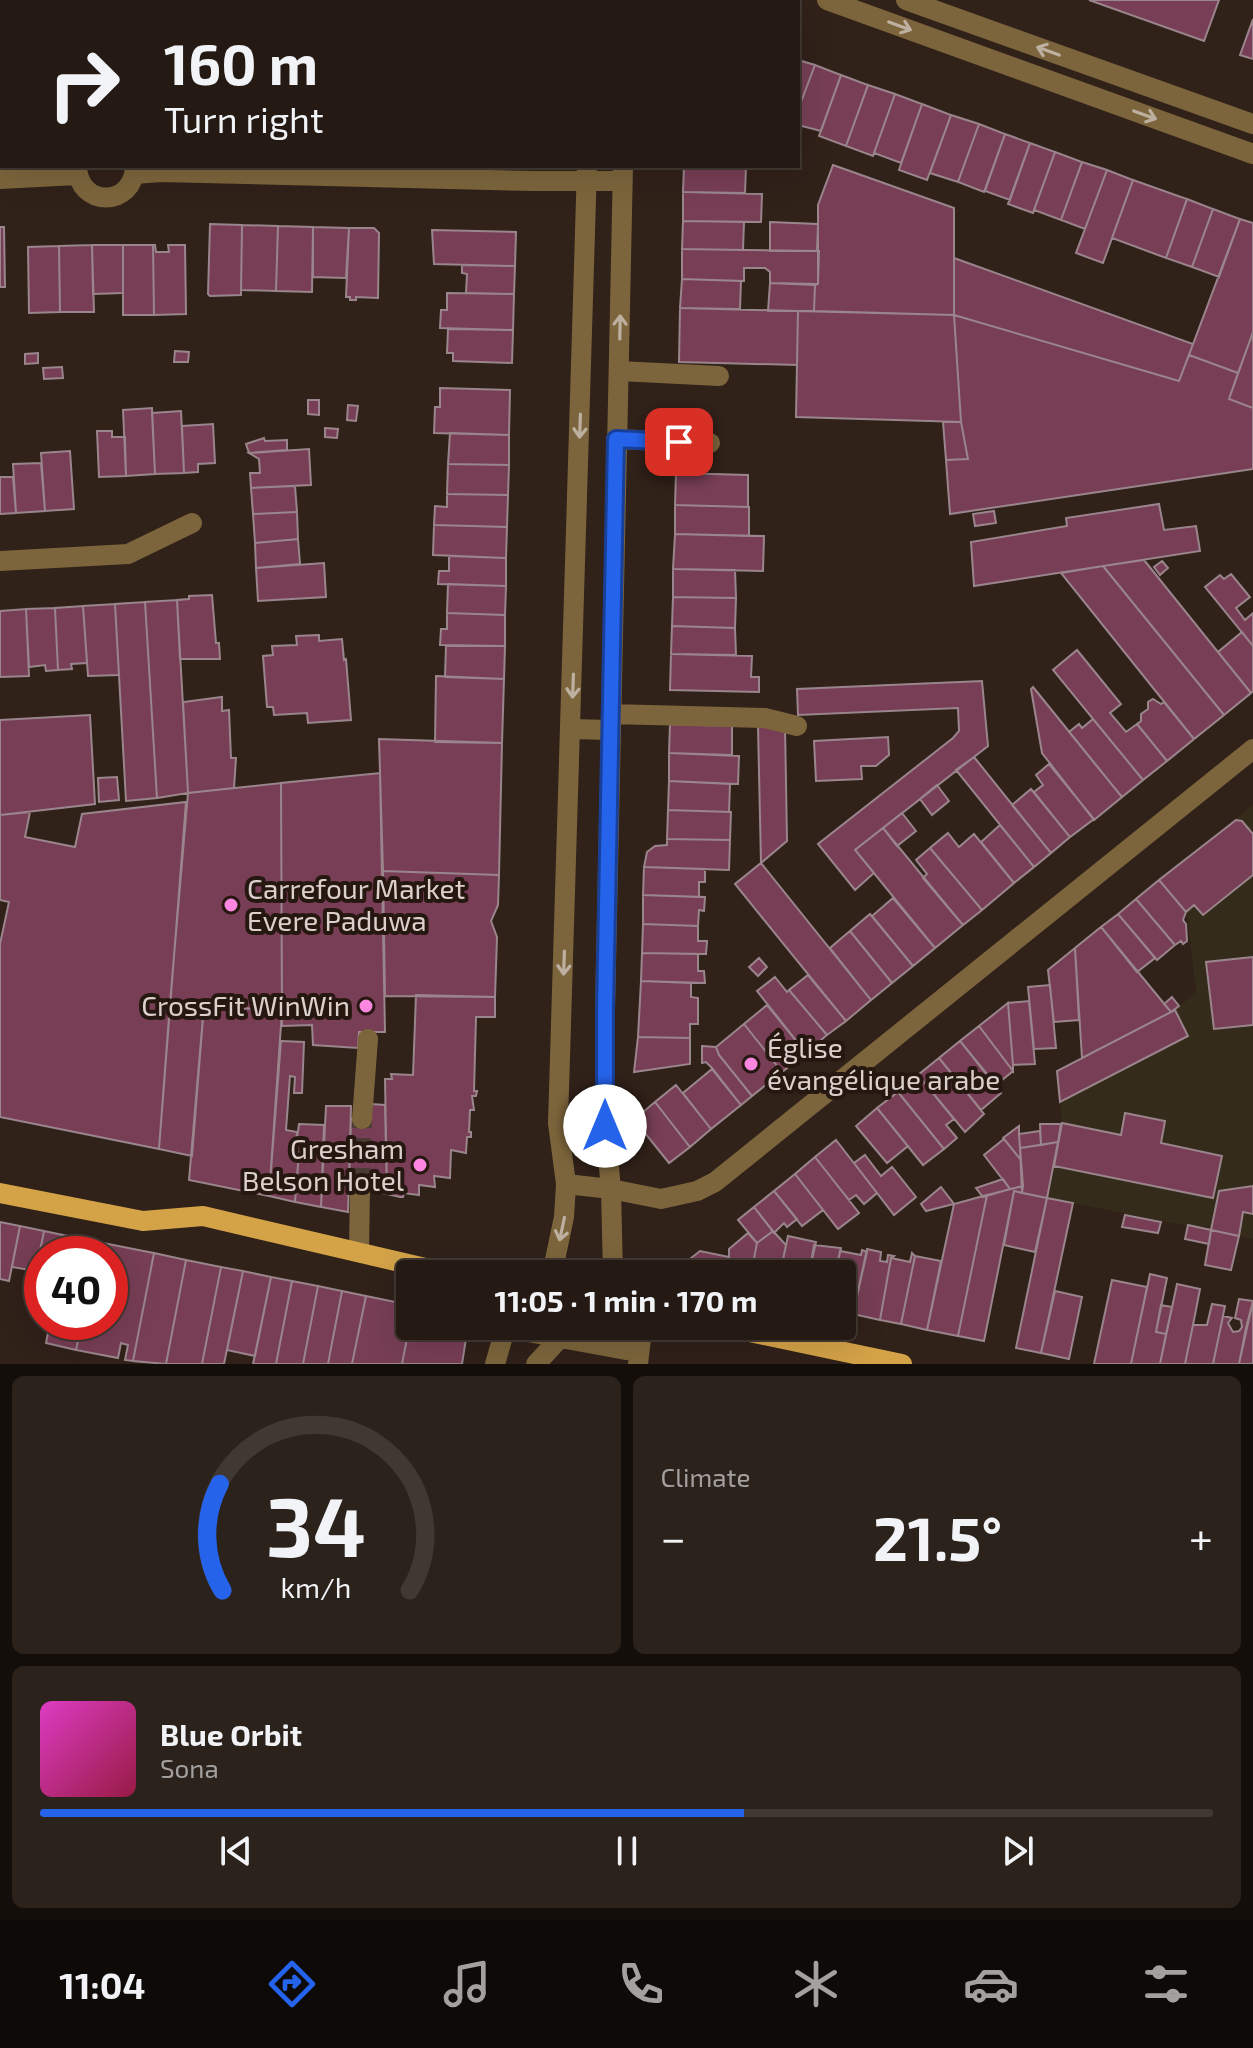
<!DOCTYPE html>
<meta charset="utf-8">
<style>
body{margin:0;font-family:"Exo 2",sans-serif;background:#2c221c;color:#f1f3f6;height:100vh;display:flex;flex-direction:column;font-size:30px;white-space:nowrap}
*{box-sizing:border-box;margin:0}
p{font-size:26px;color:#a3a0a0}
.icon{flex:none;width:44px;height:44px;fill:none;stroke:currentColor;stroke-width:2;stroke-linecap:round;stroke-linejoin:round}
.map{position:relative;height:1364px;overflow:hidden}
.side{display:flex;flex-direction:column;gap:12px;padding:12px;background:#140e0a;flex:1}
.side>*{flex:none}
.guide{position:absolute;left:0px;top:0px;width:800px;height:168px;box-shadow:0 8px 32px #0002,0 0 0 2px #413833;background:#241913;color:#f1f3f6;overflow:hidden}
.speed{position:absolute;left:24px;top:1236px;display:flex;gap:16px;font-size:40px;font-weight:700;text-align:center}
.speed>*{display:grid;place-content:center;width:104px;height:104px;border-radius:50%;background:#241913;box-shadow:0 8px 32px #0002,0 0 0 2px #413833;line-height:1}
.speed .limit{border:12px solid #d22;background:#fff;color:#111}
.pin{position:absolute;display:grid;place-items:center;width:68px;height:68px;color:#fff;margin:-34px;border-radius:16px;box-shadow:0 4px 12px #0006}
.me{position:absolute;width:88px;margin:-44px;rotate:0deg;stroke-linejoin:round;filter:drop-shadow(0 0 6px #0008)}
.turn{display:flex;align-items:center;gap:28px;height:168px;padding:0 32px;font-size:36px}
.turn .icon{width:104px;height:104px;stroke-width:2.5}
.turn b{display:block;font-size:56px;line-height:68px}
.big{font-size:60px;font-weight:700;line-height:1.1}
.side .widget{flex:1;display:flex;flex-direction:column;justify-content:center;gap:12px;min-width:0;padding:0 28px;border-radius:12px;background:#2c221c}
.side .dial{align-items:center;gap:0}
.dial svg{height:208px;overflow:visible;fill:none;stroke:#413833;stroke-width:7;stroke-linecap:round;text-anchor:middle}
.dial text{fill:#f1f3f6;stroke:none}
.song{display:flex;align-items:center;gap:24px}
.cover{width:96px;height:96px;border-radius:12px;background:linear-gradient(135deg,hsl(310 70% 55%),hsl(340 70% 35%))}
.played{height:8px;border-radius:4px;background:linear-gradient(90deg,#2563eb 60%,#413833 60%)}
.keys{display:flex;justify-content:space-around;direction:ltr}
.heat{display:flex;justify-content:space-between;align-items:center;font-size:44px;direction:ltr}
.side .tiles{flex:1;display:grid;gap:12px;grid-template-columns:1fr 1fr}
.widget:last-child{grid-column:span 2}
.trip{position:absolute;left:396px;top:1260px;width:460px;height:80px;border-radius:8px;background:#241913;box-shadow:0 8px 32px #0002,0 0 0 2px #413833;font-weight:700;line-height:80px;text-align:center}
.tab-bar{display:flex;height:128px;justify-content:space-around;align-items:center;background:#0e0a08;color:#a3a0a0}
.tab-bar .icon{width:56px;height:56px}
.tab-bar .current{color:#2563eb}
.tab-bar b{font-size:36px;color:#f1f3f6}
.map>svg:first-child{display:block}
.education{fill:#352b1b}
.building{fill:#773e55;stroke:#9a858c;stroke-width:2}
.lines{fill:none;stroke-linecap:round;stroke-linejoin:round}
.minor-tunnel{stroke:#4a3b34;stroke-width:20;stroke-dasharray:20 10;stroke-linecap:butt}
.minor{stroke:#7c653c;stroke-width:20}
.major{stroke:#d4a348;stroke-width:20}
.oneway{stroke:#beb0a0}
.route-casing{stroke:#184099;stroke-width:20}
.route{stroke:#2563eb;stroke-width:14}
.poi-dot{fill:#fd86e1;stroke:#261810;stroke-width:3}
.labels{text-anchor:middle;stroke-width:8;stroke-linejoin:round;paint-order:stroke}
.poi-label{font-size:28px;fill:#dbd0cb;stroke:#261810;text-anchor:start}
</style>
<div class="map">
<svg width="1253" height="1364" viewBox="0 0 1253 1364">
<rect width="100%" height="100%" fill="#302119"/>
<path class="education" d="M1253,805V1239L1047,1198L1062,1124L1057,1071L1175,1010L1196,992L1187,913L1159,880Z"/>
<path class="building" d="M436,0H521L436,2Z
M1089,0H1219L1204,41Z
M0,18H2L0,121Z
M1253,19V59L1240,55Z
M798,60L815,65L798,110Z
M815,65L841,75L821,131L798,125V110Z
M841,75L868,85L846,146L819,136Z
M868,85L895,94L873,156L846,146Z
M895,94L922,104L901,163L874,153Z
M922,104L951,115L927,180L899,170Z
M951,115L979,124L958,182L930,173Z
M979,124L1005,134L984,192L958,182Z
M1005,134L1030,143L1010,200L985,191Z
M1030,143L1055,152L1033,213L1008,204Z
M1055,152L1082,162L1061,220L1034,210Z
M1082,162L1107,170L1085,229L1061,220Z
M833,165L954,208V315L814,311L815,285L818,284V205Z
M684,166H746L745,193L683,192Z
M1107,170L1133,180L1103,263L1076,253Z
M1133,180L1187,199L1166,258L1112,238Z
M683,192L762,194L761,222L683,221Z
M1187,199L1213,209L1192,267L1166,258Z
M1213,209L1240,219L1219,277L1192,267Z
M1240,219L1253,223V332L1238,373L1189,355Z
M683,221L744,222L743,250L682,249Z
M770,222L818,224L817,251H770Z
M210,224L242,225L241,295L210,296L208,294Z
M242,225L278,226L276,291L241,290Z
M278,226L313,227L312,292L276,291Z
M0,227H4L5,287H0Z
M313,227L349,228L346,278L313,277Z
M349,228H374L379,233L378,298L356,297V300H350V297H346Z
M432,230L516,232L515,266L434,264Z
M92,245H123V293L93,294Z
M92,245L94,312H60L59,246Z
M123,245H153L154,315H123Z
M153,245H155L156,252H169L168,245H185L186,314L154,315Z
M59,246L60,312L29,313L28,247Z
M682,249L819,251L818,284L770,283V272L765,268H744V281L682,279Z
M954,258L1193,344L1179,381L954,315Z
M462,265L515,266L514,294L466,293L467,274L462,273Z
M682,279L741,281L740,309L680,308Z
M770,283L815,285L814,311H768Z
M447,293L514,294L513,330L440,328L441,310H447Z
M680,308L798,311L797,365L679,362Z
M798,311L954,315L961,422L796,417Z
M954,315L1179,381L1189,355L1238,373L1229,399L1253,408V469L950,514L946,460L968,459L961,422Z
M448,329L513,330L512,363L453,361V353H447Z
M1253,332V408L1229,399Z
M175,351L189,352L188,362H174Z
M38,353V363L25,364V354Z
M62,367L63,378L44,379L43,368Z
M440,388L510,390L509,435L434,433L435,407H440Z
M308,400H319V415L308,414Z
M348,405L358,406L356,421L347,420Z
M152,408L155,474L126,476L123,410Z
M181,411L184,473L155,474L152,413Z
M943,422H961L968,459L946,460Z
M213,424L215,463L198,464V472L184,473L182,426Z
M325,428L338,429L337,438L325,437Z
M97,431H112V437H125L126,476L99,477Z
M450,433L509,435V465L448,464Z
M264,438L265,441L287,440V450L249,453L246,444Z
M309,449L311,485L251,488L250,473H260L259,459L249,453Z
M70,451L74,509L45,511L41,453Z
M41,463L45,511L16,513L13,464Z
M448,464L509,465L508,495L447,494Z
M676,473L748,475V507L675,505Z
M0,477H13L16,513L0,514Z
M295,486L297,512L253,514L251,488Z
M447,494L508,495L507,527L434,525L435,506L447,507Z
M1159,504L1164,530L1196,526L1200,551L974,586L971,542L1067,526L1066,518Z
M675,505L749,507V536L675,534Z
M994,511L996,523L975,526L973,514Z
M297,512L298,539L255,543L253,514Z
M434,525L507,527L506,558L433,555Z
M675,534L764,536L763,571L673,569Z
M298,539L300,564L256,568L255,543Z
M449,556L506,558V586L438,584L439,571H449Z
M1144,560L1251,693L1224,715L1103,566Z
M1162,561L1168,568L1160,575L1154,567Z
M324,563L326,597L258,601L256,568Z
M1103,566L1224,715L1194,739L1061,573Z
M673,569L735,570L736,598L673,597Z
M1231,574L1250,597L1236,608L1245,620L1253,613V646L1205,587L1220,575L1224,579Z
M448,584L506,586L505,615L447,613Z
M212,595L216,643H219L220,659H180L177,600L189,599V596Z
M673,597L736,598L735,628L672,626Z
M177,600L188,793L157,798L145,602Z
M145,602L157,798L126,801L115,604Z
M115,604L119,675L88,676L83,606Z
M83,606L87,663L71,664L72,669L58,670L55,608Z
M55,608L58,670L46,671L45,665L29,667L26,609Z
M26,609L29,676L0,677V611Z
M447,613L505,615V646L440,645L441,629H447Z
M672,626L735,628L736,655L671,654Z
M1242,632L1253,646V691L1251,693L1218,652Z
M319,635V641L342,639L344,660L346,659L351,720L308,723L307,713L274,715L273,707H267L263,656L273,655L272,646L297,645L296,636Z
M446,646H505L504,679L445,677Z
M1077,650L1121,704L1110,713L1126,732L1137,724L1167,761L1143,780L1053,670Z
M671,654L752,656L751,677H759V692L670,690Z
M436,676L504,679L502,743L435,742Z
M982,681L988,746L855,850L874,873L855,890L818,844L953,738L959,731L958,708L798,715L797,689Z
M1033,687L1122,797L1094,820L1042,753L1031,689Z
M222,697V711L229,710L231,758H236L234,788L188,793L183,702Z
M1153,699L1161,704L1164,702L1194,739L1167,761L1137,724L1141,721V714L1148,709V702Z
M90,715L95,804L0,815V720Z
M1093,719L1143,780L1122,797L1069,732L1079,724L1082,728Z
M670,724L732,726V755L669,753Z
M758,726H785L787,841L761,863Z
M888,737L889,755L876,766H861L862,779L816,781L814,741Z
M379,739L502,743L499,875L383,871Z
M669,753L739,756L738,784L669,781Z
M974,757L1051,853L1034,867L956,770Z
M1049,764L1094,819L1070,837L1034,792L1043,785L1036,775Z
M380,773L385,1032H359L358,1048L313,1045L312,1025L282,1026L281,783Z
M117,777L119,800L99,802L98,778Z
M669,781L730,784L729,812L668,810Z
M281,783L282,1011L170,1003L188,793Z
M937,785L949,801L932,815L920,799Z
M1031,789L1070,837L1051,853L1012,805Z
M186,802L159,1149L0,1117V944L9,902L0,900V815L30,812L25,837L75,847L82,814Z
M668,810L731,812L730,840L667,839Z
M902,813L916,831L897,846L883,828Z
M1236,820L1242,821L1253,834V875L1203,915L1194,905L1186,912L1159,880Z
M1000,825L1034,867L1014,883L981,842Z
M883,828L963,925L935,948L855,850Z
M948,833L959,847L974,834L1014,883L982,910L930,848Z
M667,839L730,840L729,870L644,867L647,852L655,846L667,845Z
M930,848L982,910L963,925L923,878L927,874L916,860Z
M761,863L871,1000L846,1021L735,884Z
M644,867L705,869V882H699V897L643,895Z
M383,871L499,875L498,905L491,921L497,937L495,997L385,996Z
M1159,880L1186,912L1183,920L1186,924L1187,941L1183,944L1181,941L1175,945L1136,899Z
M643,895L705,897L704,911L699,910L698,926L643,924Z
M893,898L935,948L913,966L872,916Z
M1136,899L1175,945L1157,960L1118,914Z
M870,914L913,966L892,983L850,931Z
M1118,914L1155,958L1137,972L1101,927Z
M643,924L698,926V941H707L706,954L642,953Z
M1101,927L1171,1012L1082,1058L1075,948Z
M850,931L892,983L871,1000L830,948Z
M1075,948L1079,1020L1054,1022L1048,970Z
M642,953L698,954V971H704L705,983L641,981Z
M1253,957V1025L1214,1029L1206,962Z
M759,958L767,967L758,976L749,967Z
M808,975L846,1021L827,1035L789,990Z
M775,977L787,992L789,990L827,1035L806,1053L757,991Z
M641,981L691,983V997L698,998V1024H690V1038L638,1037Z
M1050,985L1056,1048L1034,1049L1028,987Z
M416,995L495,997V1017H476L474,1091H477L476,1096H472L474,1110H470L469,1132H471V1137H467L466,1153L451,1150L450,1178L434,1176L435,1187L419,1185V1195L404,1193L403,1197H400L387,1194L385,1079H392L391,1074L413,1075Z
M1172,997L1179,1006L1171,1012L1164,1004Z
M1029,1001L1035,1064L1013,1065L1008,1003Z
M170,1003L204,1005L192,1156L159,1149Z
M1008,1003L1013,1065V1071L979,1026Z
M204,1005L282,1011L269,1196L189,1180Z
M767,1005L806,1053L782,1072L744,1024Z
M1175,1010L1188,1036L1060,1102L1057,1071Z
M744,1024L782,1072L752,1096L719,1055L716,1047Z
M979,1026L1013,1071L996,1085L960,1041Z
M638,1037L690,1038V1064L634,1072Z
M281,1041L304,1042L302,1093H294L295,1077L290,1076L286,1130L297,1132L295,1151L299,1152L295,1202L269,1196Z
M960,1041L1001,1093L981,1110L939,1058Z
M702,1046L716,1047L719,1055L752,1096L741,1105L712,1068L706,1062L702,1063Z
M939,1058L984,1114L965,1132L918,1075Z
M712,1069L741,1105L711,1129L683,1093Z
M918,1075L954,1119L946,1125L957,1138L944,1149L898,1092Z
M676,1085L711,1129L690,1147L655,1102Z
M898,1092L944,1149L923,1165L877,1108Z
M655,1102L690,1147L669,1163L636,1122V1118Z
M371,1104L385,1105L387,1194L349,1186L351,1118L371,1119Z
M326,1106H351L348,1212L321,1207Z
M877,1108L908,1146L887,1163L856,1126Z
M1125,1113L1165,1121L1161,1143L1222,1156L1213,1198L1054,1166L1062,1123L1121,1135Z
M299,1124L324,1125L321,1207L295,1202L299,1152L295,1151Z
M1040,1124H1061L1058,1142L1041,1145Z
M1019,1126V1134L1021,1160L1003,1138Z
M1040,1131L1041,1145L1020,1148L1019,1134Z
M1004,1139L1021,1160L1023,1186L1010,1189L984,1155Z
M836,1140L877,1193L864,1204L856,1195L849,1200L815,1157Z
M1058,1142L1047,1198L1022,1193L1020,1148Z
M865,1155L881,1176L892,1167L916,1197L894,1215L854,1163Z
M815,1157L859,1213L838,1229L795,1174Z
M795,1174L823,1210L802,1226L774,1191Z
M1003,1179L1010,1189L983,1197L976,1188Z
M1023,1186L1022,1193L1014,1191L984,1341L958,1336L987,1195Z
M1253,1186V1214L1243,1212L1239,1236L1211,1230L1219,1191Z
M941,1187L954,1204L926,1211L921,1204Z
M774,1191L797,1219L787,1227L784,1223L774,1233L754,1207Z
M1014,1191L1047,1198L1035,1252L1004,1245Z
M987,1195L958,1336L927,1330L954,1204Z
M1047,1198L1073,1203L1041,1353L1016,1348Z
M754,1207L773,1231L757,1243L738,1220Z
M1125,1215L1161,1222L1158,1233L1122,1227Z
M0,1222L20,1226L9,1281L0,1279Z
M1188,1225L1211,1230L1209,1244L1185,1239Z
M20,1226L44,1231L36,1271L12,1267Z
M1211,1230L1239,1236L1231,1270L1205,1265Z
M44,1231L68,1236L64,1254H42V1299L31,1297Z
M773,1231L786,1245L780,1274H751L757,1243Z
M748,1233L757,1243L751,1274H682L681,1266L700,1251L729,1257V1249Z
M68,1236L98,1242L96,1254H64Z
M788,1236L816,1242L809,1274H780Z
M98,1242L154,1253L133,1361L125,1360L128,1345L121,1343L118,1358L76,1350L82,1322H110V1254H96Z
M814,1245L841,1248L835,1274H809Z
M867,1249L881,1252L880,1261L887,1262L888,1255L894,1256L891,1258L880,1320L853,1314Z
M862,1250L867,1252L853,1314L842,1312V1274H835L840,1251L861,1255Z
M154,1253L186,1260L166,1364L133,1361Z
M912,1253L915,1256L901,1324L880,1320L891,1258L910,1262Z
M915,1256L941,1261L927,1330L901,1324Z
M186,1260L221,1267L202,1364H166Z
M221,1267L243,1271L224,1364H202Z
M243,1271L271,1277L255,1356L227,1350Z
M1150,1274L1167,1278L1156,1332L1166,1334L1160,1364H1131Z
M271,1277L292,1281L276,1364H253Z
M1112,1280L1147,1287L1131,1364H1094Z
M292,1281L318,1286L303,1364H276Z
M1177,1284L1200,1289L1193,1325L1185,1364H1160Z
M318,1286L342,1291L328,1364H303Z
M342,1291L366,1296L352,1364H328Z
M1055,1291L1082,1297L1069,1359L1041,1353Z
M366,1296L410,1305V1323L402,1364H352Z
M1239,1299L1253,1301L1239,1364H1213L1223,1316L1232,1318L1228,1323L1233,1332L1239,1331L1242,1327L1241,1320L1235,1318Z
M1253,1301V1364H1239L1246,1328Z
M1212,1304L1225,1306L1213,1364H1185L1193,1325H1207Z
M1161,1305L1172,1307L1166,1334L1156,1332Z
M50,1322H82L76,1350L46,1343Z
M410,1323V1326H468L462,1364H402Z"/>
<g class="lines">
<path class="minor-tunnel" d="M360,1188L362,1119"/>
<path class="minor" d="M104,0V2
M633,0V2
M827,0L1253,154
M906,0L1253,124
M587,2V0
M77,166C78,208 134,208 135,166
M134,174L161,172L533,181H622
M0,179L77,175
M619,371L719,376
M616,439L710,443
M0,561L128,554L192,523
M611,714L765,718L797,726
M571,729L610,730
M362,1119L368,1039
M566,1184L611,1189L661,1199L697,1191L715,1182L1253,749
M359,1252L360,1188
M552,1274L564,1217L566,1184L558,1123L587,166
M613,1274L611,1189L605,1126V1010L623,166
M633,1326L641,1338L638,1364
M517,1330L626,1350
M495,1364L506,1326
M536,1364L560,1338"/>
<path class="major" d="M0,1193L143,1221L203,1216L451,1274
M721,1326L902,1364"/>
</g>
<defs><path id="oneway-shaft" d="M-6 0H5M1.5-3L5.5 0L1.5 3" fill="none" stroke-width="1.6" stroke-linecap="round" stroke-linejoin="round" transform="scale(2)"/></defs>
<g class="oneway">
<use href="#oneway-shaft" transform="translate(900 26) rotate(20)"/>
<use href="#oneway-shaft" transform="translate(1048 51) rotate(-160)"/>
<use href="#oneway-shaft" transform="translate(1145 115) rotate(20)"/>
<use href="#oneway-shaft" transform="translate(620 327) rotate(-89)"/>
<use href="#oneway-shaft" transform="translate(580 426) rotate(92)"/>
<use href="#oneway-shaft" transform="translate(573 686) rotate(92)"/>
<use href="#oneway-shaft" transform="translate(564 963) rotate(92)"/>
<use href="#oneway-shaft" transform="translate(562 1229) rotate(102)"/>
</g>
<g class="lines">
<g class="route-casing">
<path id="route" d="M605,1126V1010L616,439L679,442"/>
</g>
<use href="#route" class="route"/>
</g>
<g class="poi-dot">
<circle cx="231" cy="905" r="8"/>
<circle cx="366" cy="1006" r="8"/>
<circle cx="751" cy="1064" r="8"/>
<circle cx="420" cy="1165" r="8"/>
</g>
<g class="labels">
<g class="poi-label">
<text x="247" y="899">Carrefour Market<tspan x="247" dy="32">Evere Paduwa</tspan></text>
<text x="350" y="1016" text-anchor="end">CrossFit WinWin</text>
<text x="767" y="1058">Église<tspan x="767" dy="32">évangélique arabe</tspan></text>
<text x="404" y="1159" text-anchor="end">Gresham<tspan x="404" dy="32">Belson Hotel</tspan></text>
</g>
</g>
</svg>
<div class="speed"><div class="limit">40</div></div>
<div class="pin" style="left:679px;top:442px;background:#d93025"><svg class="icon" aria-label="arrive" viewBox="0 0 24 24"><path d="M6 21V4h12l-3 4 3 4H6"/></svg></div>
<svg class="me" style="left:605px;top:1126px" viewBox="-20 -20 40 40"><circle r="19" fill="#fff"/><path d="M0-13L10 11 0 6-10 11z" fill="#2563eb"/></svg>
<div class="trip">11:05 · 1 min · 170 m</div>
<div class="guide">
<div class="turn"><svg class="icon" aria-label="right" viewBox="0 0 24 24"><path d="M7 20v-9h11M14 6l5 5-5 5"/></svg><div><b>160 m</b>Turn right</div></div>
</div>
</div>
<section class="side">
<div class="tiles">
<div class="widget dial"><svg viewBox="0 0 100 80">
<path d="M14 69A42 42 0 1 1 86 69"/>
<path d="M14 69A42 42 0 0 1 13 28" stroke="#2563eb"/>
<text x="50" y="56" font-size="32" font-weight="700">34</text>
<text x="50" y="72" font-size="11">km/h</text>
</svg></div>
<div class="widget"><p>Climate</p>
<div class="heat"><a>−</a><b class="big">21.5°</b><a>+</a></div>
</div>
<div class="widget">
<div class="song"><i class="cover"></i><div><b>Blue Orbit</b><p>Sona</p></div></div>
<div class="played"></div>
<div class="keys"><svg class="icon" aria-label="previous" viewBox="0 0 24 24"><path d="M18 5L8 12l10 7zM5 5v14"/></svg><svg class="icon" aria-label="pause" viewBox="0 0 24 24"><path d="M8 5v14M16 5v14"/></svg><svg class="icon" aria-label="next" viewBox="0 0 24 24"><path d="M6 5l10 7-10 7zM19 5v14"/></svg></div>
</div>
</div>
</section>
<nav class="tab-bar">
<b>11:04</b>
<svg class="icon current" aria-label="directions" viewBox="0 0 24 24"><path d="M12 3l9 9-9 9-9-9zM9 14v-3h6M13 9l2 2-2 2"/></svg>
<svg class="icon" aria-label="music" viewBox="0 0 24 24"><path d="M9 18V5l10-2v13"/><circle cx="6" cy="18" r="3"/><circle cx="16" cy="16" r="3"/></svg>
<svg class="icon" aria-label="phone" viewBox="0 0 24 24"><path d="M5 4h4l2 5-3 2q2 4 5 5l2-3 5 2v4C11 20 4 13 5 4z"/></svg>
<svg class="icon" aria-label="climate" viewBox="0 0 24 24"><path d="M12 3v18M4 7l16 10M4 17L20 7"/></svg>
<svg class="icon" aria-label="car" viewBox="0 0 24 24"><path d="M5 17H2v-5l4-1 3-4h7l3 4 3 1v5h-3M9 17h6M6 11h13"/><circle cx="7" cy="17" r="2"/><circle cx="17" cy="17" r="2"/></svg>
<svg class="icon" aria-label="filters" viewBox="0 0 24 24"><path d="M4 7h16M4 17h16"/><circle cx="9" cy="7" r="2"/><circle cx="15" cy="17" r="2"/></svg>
</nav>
